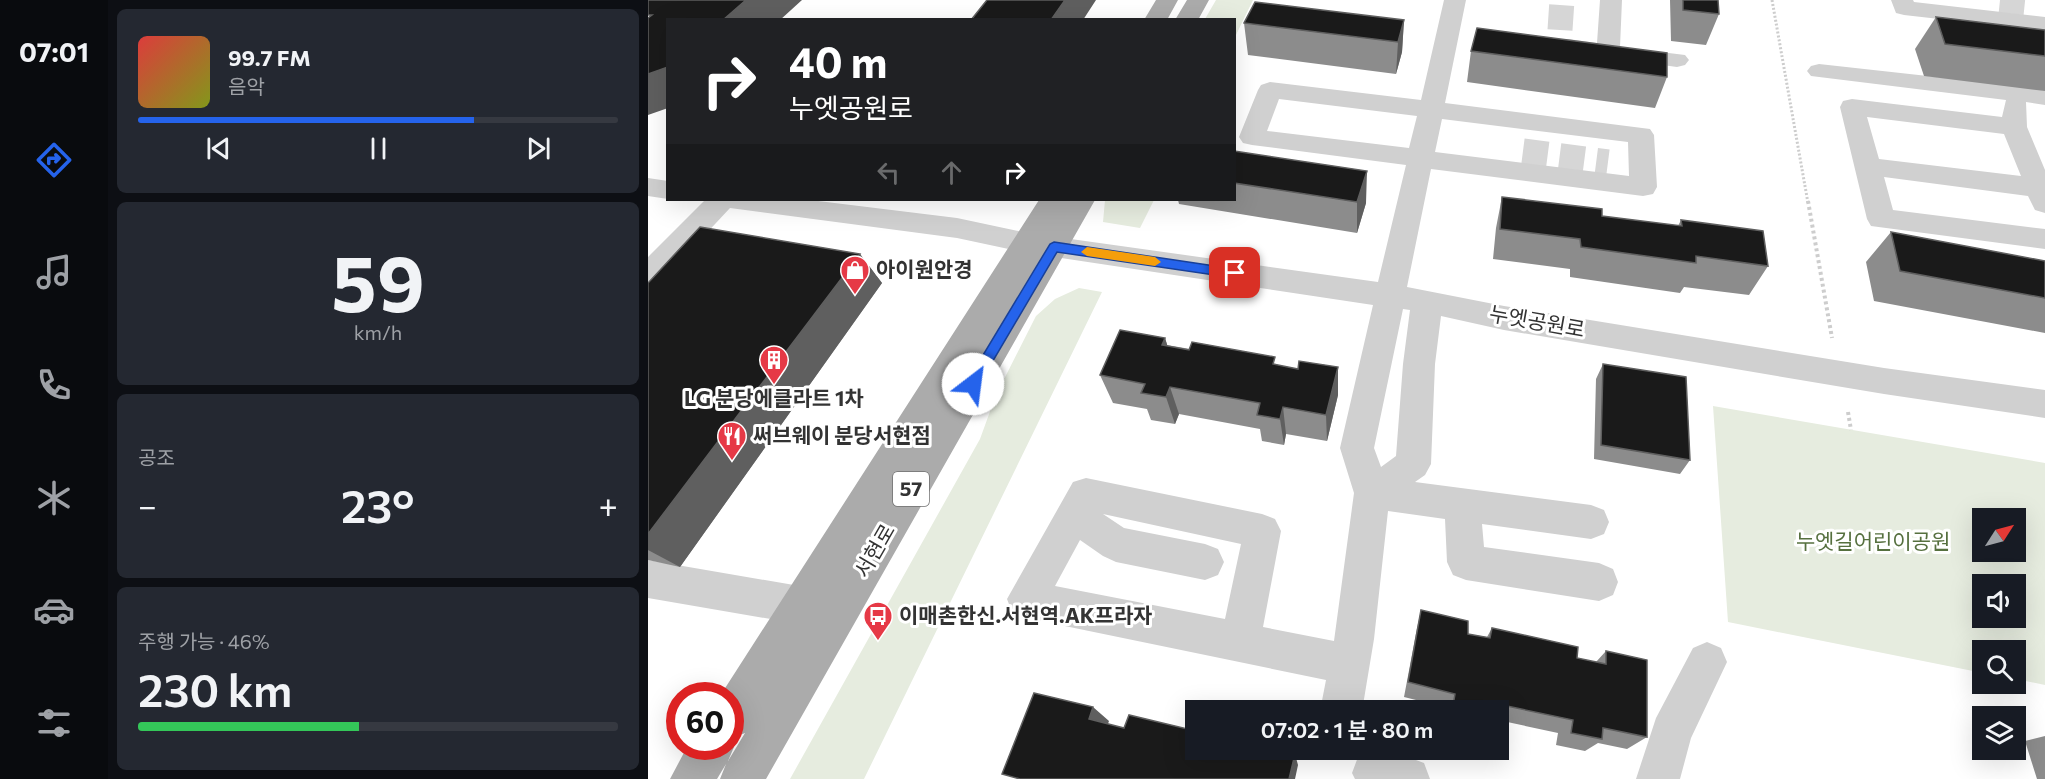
<!DOCTYPE html>
<html lang="ko">
<meta charset="utf-8">
<style>
body{margin:0;font-family:Commissioner,"Noto Sans KR",sans-serif;background:#242831;color:#f1f3f6;height:100vh;display:flex;flex-direction:column;font-size:22px;white-space:nowrap}
*{box-sizing:border-box;margin:0}
p{font-size:20px;color:#9ea1a6}
.icon{flex:none;width:33px;height:33px;fill:none;stroke:currentColor;stroke-width:2;stroke-linecap:round;stroke-linejoin:round}
.map{position:relative;flex:1;overflow:hidden}
.sheet{display:flex;flex-direction:column;gap:9px;padding:9px;background:#0d0f14;width:540px}
.sheet>*{flex:none}
.top-card{position:absolute;left:18px;top:18px;width:570px;height:183px;border-radius:0px;box-shadow:0 6px 24px #0002;background:#202124;color:#fff;overflow:hidden}
.needle{width:39px;rotate:54deg}
.tools{position:absolute;left:1324px;top:508px;display:grid;gap:12px}
.tools a{display:grid;place-items:center;width:54px;height:54px;border-radius:0px;background:#171b24;box-shadow:0 6px 24px #0002;font-size:30px}
.speed{position:absolute;left:18px;top:682px;display:flex;gap:12px;font-size:30px;font-weight:700;text-align:center}
.speed>*{display:grid;place-content:center;width:78px;height:78px;border-radius:50%;background:#171b24;box-shadow:0 6px 24px #0002;line-height:1}
.speed .limit{border:9px solid #d22;background:#fff;color:#111}
.pin{position:absolute;display:grid;place-items:center;width:51px;height:51px;color:#fff;margin:-26px;border-radius:12px;box-shadow:0 3px 9px #0006}
.me{position:absolute;width:66px;margin:-33px;rotate:30deg;stroke-linejoin:round;filter:drop-shadow(0 0 4px #0008)}
.turn{display:flex;align-items:center;gap:21px;height:126px;padding:0 24px;font-size:27px}
.turn .icon{width:78px;height:78px;stroke-width:2.5}
.turn b{display:block;font-size:42px;line-height:51px}
.lanes{display:flex;align-items:center;height:57px;padding:0 24px;background:#0003;justify-content:center;gap:30px;direction:ltr}
.lanes .off{opacity:.35}
.big{font-size:45px;font-weight:600;line-height:1.1}
.sheet .card{flex:1;display:flex;flex-direction:column;justify-content:center;gap:9px;min-width:0;padding:0 21px;border-radius:9px;background:#242831}
.sheet .dial{align-items:center;gap:0}
.dial b{font-size:78px;line-height:1}
.song{display:flex;align-items:center;gap:18px}
.cover{width:72px;height:72px;border-radius:9px;background:linear-gradient(135deg,hsl(0 70% 55%),hsl(70 70% 35%))}
.played{height:6px;border-radius:3px;background:linear-gradient(90deg,#2563eb 70%,#363941 70%)}
.keys{display:flex;justify-content:space-around;direction:ltr}
.heat{display:flex;justify-content:space-between;align-items:center;font-size:33px;direction:ltr}
.charge{height:9px;border-radius:4px;background:linear-gradient(90deg,#34c759 46%,#363941 0)}
.trip{position:absolute;left:537px;top:700px;width:324px;height:60px;border-radius:0px;background:#171b24;box-shadow:0 6px 24px #0002;font-weight:600;line-height:60px;text-align:center}
main{display:flex;flex:1;min-height:0}
.tabs{display:flex;flex-direction:column;width:108px;justify-content:space-around;align-items:center;background:#090b0e;color:#9ea1a6}
.tabs .icon{width:42px;height:42px}
.tabs .current{color:#2563eb}
.tabs b{font-size:27px;color:#f1f3f6}
.map>svg:first-child{display:block}
.green{fill:#e6ecdf;fill-rule:evenodd}
.lines{fill:none;stroke-linecap:round;stroke-linejoin:round}
.minor-tunnel{stroke:#d6d6d6;stroke-width:25;stroke-dasharray:25 12;stroke-linecap:butt}
.path-far1{stroke:#cdcdcd;stroke-width:3;stroke-dasharray:2 2;stroke-linecap:butt}
.path{stroke:#cdcdcd;stroke-width:4;stroke-dasharray:3 3;stroke-linecap:butt}
.minor{fill:#d0d0d0;fill-rule:evenodd}
.major{fill:#ababab;fill-rule:evenodd}
.wall{fill:#8c8c8c}
.shaded-wall{fill:#5f5f5f}
.building{fill:#1a1a1a;stroke:#5f5f5f;stroke-width:1.5}
.route{fill:#2563eb;stroke:#184099;stroke-width:1.5}
.slow{fill:#f59e0b}
.labels{text-anchor:middle;stroke-width:6;stroke-linejoin:round;paint-order:stroke}
.shield{fill:#fff;stroke:#707070;stroke-width:1.5}
.shield-label{font-size:20px;font-weight:bold;fill:#333}
.poi-label{font-size:21px;font-weight:bold;fill:#333;stroke:#fff;text-anchor:start}
.street-label{font-size:21px;fill:#333;stroke:#fff}
.park-label{font-size:21px;fill:#56703f;stroke:#fff}
</style>
<main>
<nav class="tabs">
<b>07:01</b>
<svg class="icon current" aria-label="directions" viewBox="0 0 24 24"><path d="M12 3l9 9-9 9-9-9zM9 14v-3h6M13 9l2 2-2 2"/></svg>
<svg class="icon" aria-label="music" viewBox="0 0 24 24"><path d="M9 18V5l10-2v13"/><circle cx="6" cy="18" r="3"/><circle cx="16" cy="16" r="3"/></svg>
<svg class="icon" aria-label="phone" viewBox="0 0 24 24"><path d="M5 4h4l2 5-3 2q2 4 5 5l2-3 5 2v4C11 20 4 13 5 4z"/></svg>
<svg class="icon" aria-label="climate" viewBox="0 0 24 24"><path d="M12 3v18M4 7l16 10M4 17L20 7"/></svg>
<svg class="icon" aria-label="car" viewBox="0 0 24 24"><path d="M5 17H2v-5l4-1 3-4h7l3 4 3 1v5h-3M9 17h6M6 11h13"/><circle cx="7" cy="17" r="2"/><circle cx="17" cy="17" r="2"/></svg>
<svg class="icon" aria-label="filters" viewBox="0 0 24 24"><path d="M4 7h16M4 17h16"/><circle cx="9" cy="7" r="2"/><circle cx="15" cy="17" r="2"/></svg>
</nav>
<section class="sheet">
<div class="card">
<div class="song"><i class="cover"></i><div><b>99.7 FM</b><p>음악</p></div></div>
<div class="played"></div>
<div class="keys"><svg class="icon" aria-label="previous" viewBox="0 0 24 24"><path d="M18 5L8 12l10 7zM5 5v14"/></svg><svg class="icon" aria-label="pause" viewBox="0 0 24 24"><path d="M8 5v14M16 5v14"/></svg><svg class="icon" aria-label="next" viewBox="0 0 24 24"><path d="M6 5l10 7-10 7zM19 5v14"/></svg></div>
</div>
<div class="card dial"><b>59</b><p>km/h</p></div>
<div class="card"><p>공조</p>
<div class="heat"><a>−</a><b class="big">23°</b><a>+</a></div>
</div>
<div class="card"><p>주행 가능 · 46%</p><b class="big">230 km</b><div class="charge"></div></div>
</section>
<div class="map">
<svg width="1397" height="779" viewBox="0 0 1397 779">
<rect width="100%" height="100%" fill="#fff"/>
<path class="green" d="M568,0H605L587,37L586,20L557,19Z
M457,200H506L492,228L455,222Z
M431,288L454,292L216,779H142L332,439L348,395L388,316L407,299Z
M1065,406L1397,463V685L1368,679V651H1335V673L1080,622ZM1335,519H1368V552H1335ZM1335,585H1368V618H1335Z"/>
<g class="lines">
<path class="minor-tunnel" d="M1352,0L1381,3
M912,30L914,0
M875,151L960,162"/>
<path class="path-far1" d="M1124,0L1160,203"/>
<path class="path" d="M1160,201L1184,338
M1200,412L1203,430"/>
<path class="minor" d="M796,0H818L797,103L1002,129L1006,135L1009,187L1005,194L995,196L783,169L759,287L856,306L1236,368L1397,390V418L1236,394L856,330L793,316L787,364L783,464L777,475L767,482L943,505L956,510L961,522L956,534L943,539L834,524L836,547L951,563L965,569L970,582L965,595L951,601L818,580L805,575L799,562L797,519L740,511L726,639L714,711H672L678,680L378,618L364,612L359,599L425,482L438,478L614,514L627,519L633,531L615,627L686,641L706,493L692,448L725,305L380,253L309,238L82,208L11,284L0,287V257L57,200H162L309,218L380,233L730,282L758,165L604,145L595,143L591,137L610,90L613,85L622,82L773,100ZM631,99L769,116L761,148L619,131ZM794,119L980,142L981,176L787,152ZM755,309L762,310L755,364L748,456L733,467L726,448ZM455,514L593,544L577,619L407,586L432,540L455,556L468,562L557,580L570,575L576,562L570,549L557,544L476,528Z
M952,0H974L972,47L1037,55L1041,60L1037,65L1029,67L912,51L908,46L912,41L920,39L949,43Z
M1243,0H1265L1266,2L1397,17V31L1256,15L1248,13Z
M1171,64L1397,89V105L1378,102L1379,127L1397,170V213L1387,210L1380,196L1236,177L1245,210L1397,229V249L1223,226L1219,219L1192,107L1195,101L1204,99L1354,117L1358,100L1163,76L1159,71L1163,66ZM1219,117L1356,134L1373,176L1231,159Z
M0,178L20,181V199L0,196Z
M0,560L175,590L189,595L195,609L189,623L175,628L0,598Z
M1059,642L1073,648L1079,662L1043,738L1032,779H988L1008,718L1045,648Z
M726,751L760,757L776,763L782,779H707L704,773L710,757Z"/>
<path class="major" d="M508,0H530L519,20H496Z
M539,0H561L550,20H527Z
M391,200H419L215,538L419,200H447L118,779H72L78,764L69,779H22L39,747H82V740L86,747L80,761L97,733L82,739V696H72Z"/>
</g>
<path class="wall" d="M1022,0H1070L1071,14L1058,45L1023,41Z
M1288,17L1397,30V91L1276,76L1267,49Z
M756,20L754,52L748,74L600,55L596,23Z
M823,51L1019,77L1007,108L819,82Z
M586,151L718,203L709,233L531,204L530,200H586Z
M854,197L954,216L1030,226L1033,220L1120,266L1101,295L1036,287L1032,293L922,277V269L845,259L848,228Z
M1243,232L1397,261V333L1226,301L1218,262Z
M212,254L234,283L32,567L0,560V283Z
M517,338L519,345L628,364L690,395L679,441L638,434L636,445L614,441L612,429L531,414L527,424L503,420L499,409L465,403L452,375Z
M955,364L1042,460L1032,474L946,459L948,379Z
M773,610L820,634L839,637L844,628L929,658L948,662L958,651L999,737L979,749L950,743L937,751L908,745L910,733L850,720V711H799L800,708L756,697L769,628Z
M1397,736V779H1389L1377,741Z"/>
<path class="shaded-wall" d="M98,0H154L132,20H75Z
M417,0H448L435,20H403Z
M756,20L754,52L748,74L750,42Z
M20,67V108L0,115V74Z
M719,171L718,203L709,233V202Z
M212,254L234,283L32,567L0,550V534Z
M517,338L526,366L514,345Z
M690,367V395L679,441L678,415Z
M522,387L531,414L527,424L518,397Z
M635,407L638,434L636,445L632,419Z
M445,707L461,721L457,732L441,719Z
M565,750H577L574,761Z
M647,754L650,765L647,779H641Z"/>
<path class="building" d="M0,0H98L75,20H20V67L0,74V18L4,15H0Z
M339,0H417L403,20H323Z
M1035,0H1070L1071,14L1035,10Z
M607,2L756,20L750,42L596,23Z
M1288,17L1397,30V56L1297,44Z
M829,28L1019,53V77L823,51Z
M586,151L719,171L709,202L586,183Z
M854,197L954,209V216L1034,226L1033,220L1115,231L1120,266L1048,256V263L933,247L932,239L852,229Z
M52,227L212,254L0,534V283Z
M1243,232L1397,261V298L1252,271Z
M472,330L517,338L514,345L541,350L544,342L627,357L625,364L650,369L651,361L690,367L678,415L635,407L632,419L609,415L612,403L522,387L518,397L493,393L497,384L452,375Z
M955,364L1038,377L1042,460L953,445Z
M773,610L820,621V634L842,638L844,628L930,647L929,658L958,664V651L999,660V737L955,728L954,739L923,733L925,720L835,701L834,711H826L805,706L807,694L760,682Z
M386,693L445,707L441,719L476,728L481,715L548,731V750H565L594,758L596,750H628L647,754L641,779H372L354,774Z"/>
<path class="route" d="M406,242L587,269L593,273L587,278L409,252L329,388H320V380L402,244Z"/>
<path class="slow" d="M439,247L507,257L513,262L507,266L439,256L433,252Z"/>
<defs>
<g id="shop-pin" transform="scale(1.5)"><path d="M0 17L-7.5 6A9.5 9.5 0 1 1 7.5 6Z" fill="#e63946" stroke="#fff"/><path d="M-5-2.5h2.3a2.7 3.5 0 0 1 5.4 0H5L5.5 6h-11ZM-1.5-2.5h3a1.5 2.3 0 0 0-3 0Z" fill="#fff"/></g>
<g id="building-pin" transform="scale(1.5)"><path d="M0 17L-7.5 6A9.5 9.5 0 1 1 7.5 6Z" fill="#e63946" stroke="#fff"/><path d="M-4-6H4V6H1V3H-1V6H-4ZM-2.5-4.3h1.7v1.8h-1.7ZM.8-4.3h1.7v1.8H.8ZM-2.5-1h1.7V.8h-1.7ZM.8-1h1.7V.8H.8Z" fill="#fff"/></g>
<g id="restaurant-pin" transform="scale(1.5)"><path d="M0 17L-7.5 6A9.5 9.5 0 1 1 7.5 6Z" fill="#e63946" stroke="#fff"/><path d="M-5-6h1v4h1v-4h1v4h1v-4h1v5L-1.5 .5V6h-2V.5L-5-1ZM5-6V6H3V1.5H1.5Q1.5-4 5-6Z" fill="#fff"/></g>
<g id="bus-pin" transform="scale(1.5)"><path d="M0 17L-7.5 6A9.5 9.5 0 1 1 7.5 6Z" fill="#e63946" stroke="#fff"/><path d="M-5-6H5V4H4V6H2V4H-2V6H-4V4H-5ZM-3.5-4V0h7V-4ZM-3.5 1.2v1.5H-2V1.2ZM2 1.2v1.5H3.5V1.2Z" fill="#fff"/></g>
</defs>
<g fill-rule="evenodd">
<use href="#shop-pin" x="207" y="270"/>
<use href="#building-pin" x="126" y="360"/>
<use href="#restaurant-pin" x="84" y="436"/>
<use href="#bus-pin" x="230" y="616"/>
</g>
<g class="labels">
<rect class="shield" x="245" y="472" width="36" height="34" rx="4.5"/>
<g class="shield-label">
<text x="263" y="496">57</text>
</g>
<g class="poi-label">
<text x="228" y="277">아이원안경</text>
<text x="126" y="406" text-anchor="middle">LG 분당에클라트 1차</text>
<text x="105" y="443">써브웨이 분당서현점</text>
<text x="251" y="623">이매촌한신.서현역.AK프라자</text>
</g>
<g class="street-label">
<text transform="translate(889 322) rotate(10)" y="7">누엣공원로</text>
<text transform="translate(227 551) rotate(-60)" y="7">서현로</text>
</g>
<g class="park-label">
<text x="1225" y="549">누엣길어린이공원</text>
</g>
</g>
</svg>
<div class="tools">
<a><svg class="needle" viewBox="-14 -14 28 28"><path d="M0-13l5 13h-10z" fill="#e53935"/><path d="M0 13l5-13h-10z" fill="#9ea1a6"/></svg></a>
<a><svg class="icon" aria-label="sound" viewBox="0 0 24 24"><path d="M4 9h4l5-4v14l-5-4H4zM17 9q2 3 0 6"/></svg></a>
<a><svg class="icon" aria-label="search" viewBox="0 0 24 24"><circle cx="10" cy="10" r="6"/><path d="M15 15l6 6"/></svg></a>
<a><svg class="icon" aria-label="layers" viewBox="0 0 24 24"><path d="M12 4l9 5-9 5-9-5zM3 14l9 5 9-5"/></svg></a>
</div>
<div class="speed"><div class="limit">60</div></div>
<div class="pin" style="left:587px;top:273px;background:#d93025"><svg class="icon" aria-label="arrive" viewBox="0 0 24 24"><path d="M6 21V4h12l-3 4 3 4H6"/></svg></div>
<svg class="me" style="left:325px;top:384px" viewBox="-20 -20 40 40"><circle r="19" fill="#fff"/><path d="M0-13L10 11 0 6-10 11z" fill="#2563eb"/></svg>
<div class="trip">07:02 · 1 분 · 80 m</div>
<div class="top-card">
<div class="turn"><svg class="icon" aria-label="right" viewBox="0 0 24 24"><path d="M7 20v-9h11M14 6l5 5-5 5"/></svg><div><b>40 m</b>누엣공원로</div></div>
<div class="lanes"><svg class="icon off" aria-label="left" viewBox="0 0 24 24"><path d="M17 20v-9H6M10 6l-5 5 5 5"/></svg><svg class="icon off" aria-label="ahead" viewBox="0 0 24 24"><path d="M12 20V5M6 11l6-6 6 6"/></svg><svg class="icon" aria-label="right" viewBox="0 0 24 24"><path d="M7 20v-9h11M14 6l5 5-5 5"/></svg></div>
</div>
</div>
</main>
